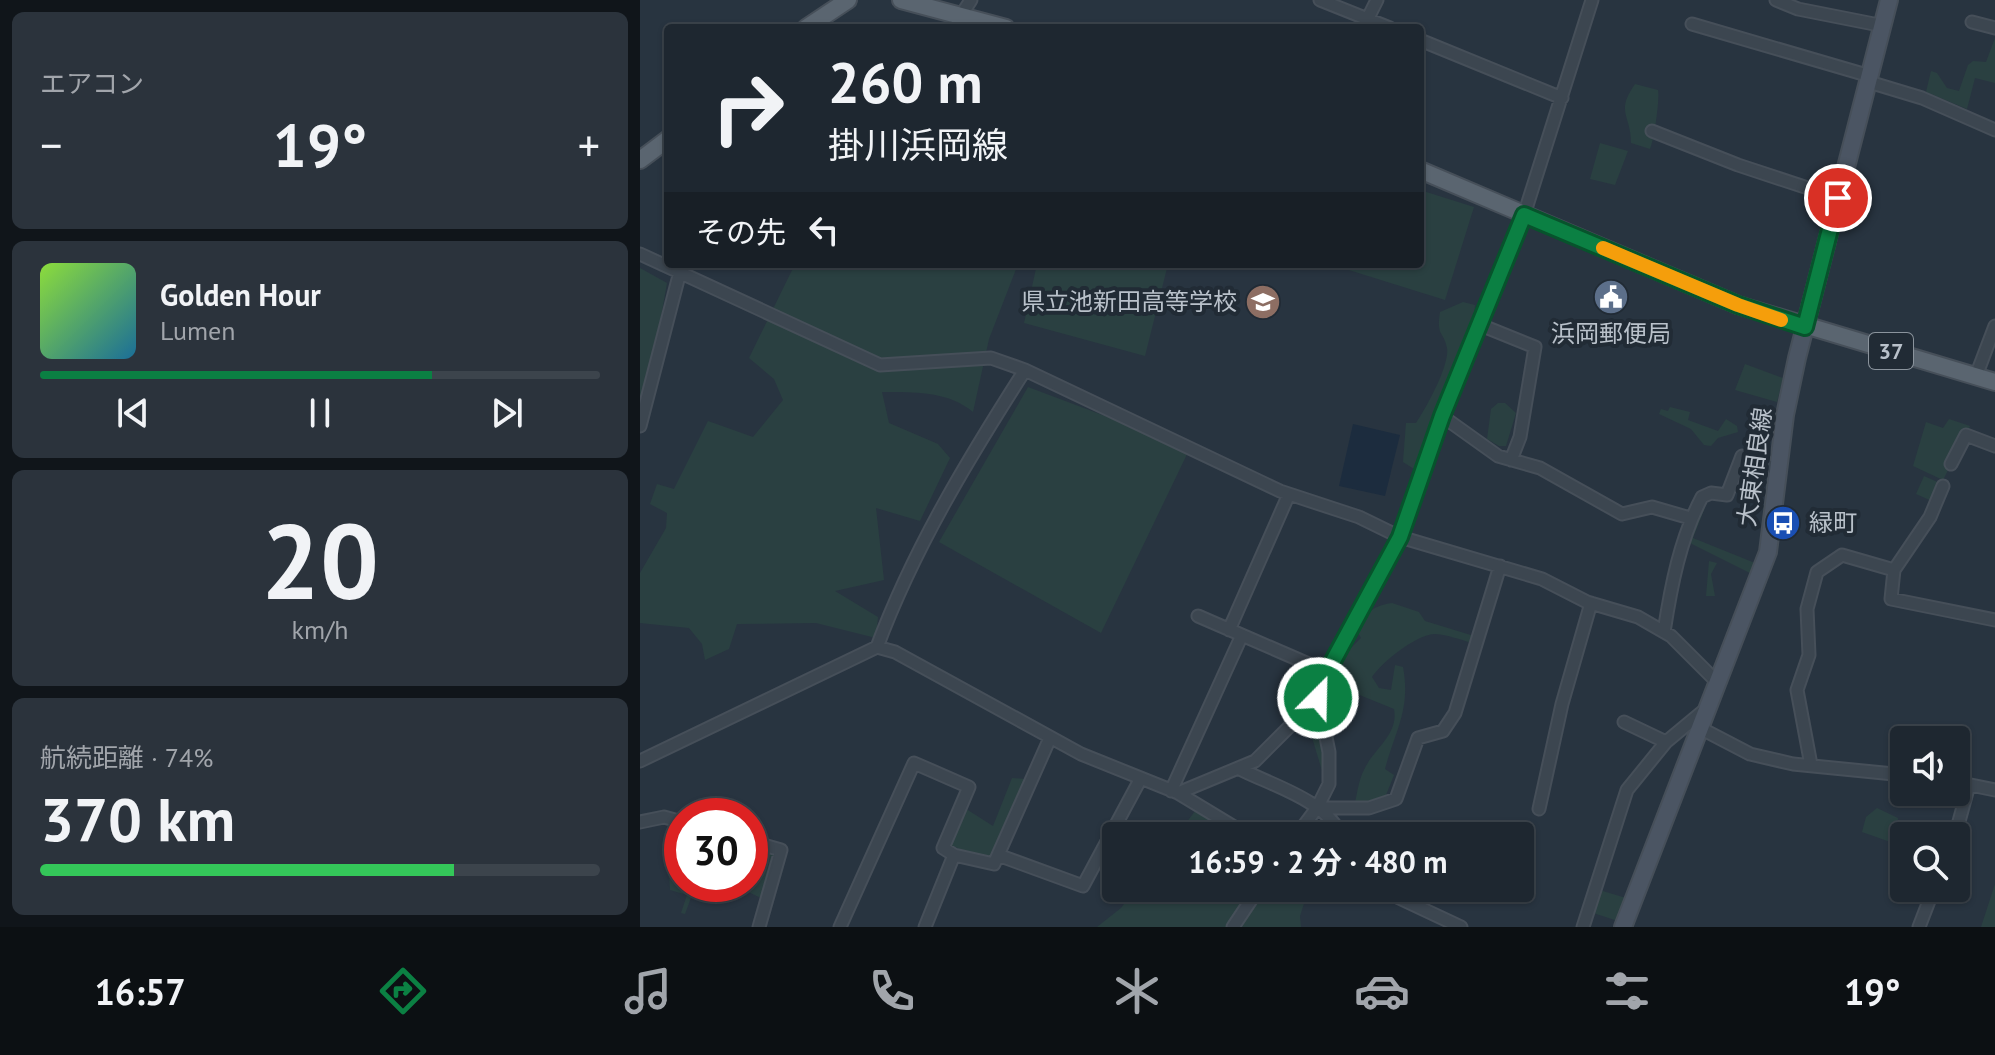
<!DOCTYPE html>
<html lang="ja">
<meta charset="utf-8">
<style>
body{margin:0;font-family:"PT Sans","Noto Sans JP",sans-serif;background:#2b333c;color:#f1f3f6;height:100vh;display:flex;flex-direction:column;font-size:30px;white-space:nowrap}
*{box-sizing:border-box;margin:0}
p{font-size:26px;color:#a1a5ab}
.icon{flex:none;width:44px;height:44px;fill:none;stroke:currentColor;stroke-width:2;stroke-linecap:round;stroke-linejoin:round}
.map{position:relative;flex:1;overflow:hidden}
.panel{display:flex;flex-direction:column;gap:12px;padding:12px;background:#10151a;width:640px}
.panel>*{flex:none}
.top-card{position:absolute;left:24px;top:24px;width:760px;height:244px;border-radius:8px;box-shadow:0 2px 6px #0004,0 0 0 2px #3c444c;background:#1e2730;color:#f1f3f6;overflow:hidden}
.fabs{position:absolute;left:1250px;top:726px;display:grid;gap:16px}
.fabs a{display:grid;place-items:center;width:80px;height:80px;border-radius:8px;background:#1e2730;box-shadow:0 2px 6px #0004,0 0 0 2px #3c444c;font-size:40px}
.speed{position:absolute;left:24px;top:798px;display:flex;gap:16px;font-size:40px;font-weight:700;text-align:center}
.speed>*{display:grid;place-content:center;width:104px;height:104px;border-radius:50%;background:#1e2730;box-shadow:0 2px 6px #0004,0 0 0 2px #3c444c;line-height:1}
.speed .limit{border:12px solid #d22;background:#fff;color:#111}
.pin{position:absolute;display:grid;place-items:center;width:68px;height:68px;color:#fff;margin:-34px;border:4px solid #fff;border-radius:50%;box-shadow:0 2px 8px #0007}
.me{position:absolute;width:88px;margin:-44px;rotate:23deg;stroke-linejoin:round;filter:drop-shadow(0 0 6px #0008)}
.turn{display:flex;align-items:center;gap:28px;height:168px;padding:0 32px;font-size:36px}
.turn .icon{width:104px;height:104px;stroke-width:2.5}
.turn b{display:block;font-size:56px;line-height:68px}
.then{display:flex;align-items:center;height:76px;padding:0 32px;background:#0003;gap:16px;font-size:30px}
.big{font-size:60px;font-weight:700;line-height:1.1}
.panel .tile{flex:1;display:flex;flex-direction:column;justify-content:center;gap:12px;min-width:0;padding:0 28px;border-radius:12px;background:#2b333c}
.panel .dial{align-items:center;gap:0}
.dial b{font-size:104px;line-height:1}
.song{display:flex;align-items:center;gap:24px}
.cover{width:96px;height:96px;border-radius:12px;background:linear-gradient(135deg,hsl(90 70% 55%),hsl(200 70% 35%))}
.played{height:8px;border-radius:4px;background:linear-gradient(90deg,#0b8043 70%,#3c444c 70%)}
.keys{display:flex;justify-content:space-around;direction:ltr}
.heat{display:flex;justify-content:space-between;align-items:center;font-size:44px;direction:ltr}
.charge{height:12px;border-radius:6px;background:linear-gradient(90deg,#34c759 74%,#3c444c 0)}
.trip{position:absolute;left:462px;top:822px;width:432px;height:80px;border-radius:8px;background:#1e2730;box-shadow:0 2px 6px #0004,0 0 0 2px #3c444c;font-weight:700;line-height:80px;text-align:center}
.tab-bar{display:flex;height:128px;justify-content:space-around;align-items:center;background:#0c1013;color:#a1a5ab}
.tab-bar .icon{width:56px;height:56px}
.tab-bar .current{color:#0b8043}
.tab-bar b{font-size:36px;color:#f1f3f6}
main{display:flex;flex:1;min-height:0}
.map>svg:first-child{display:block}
.green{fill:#2a4041}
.water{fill:#1c2c3e}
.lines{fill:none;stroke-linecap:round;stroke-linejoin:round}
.minor-casing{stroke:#464f59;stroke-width:15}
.secondary-casing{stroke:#464f59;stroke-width:20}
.primary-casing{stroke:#464f59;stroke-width:20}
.minor{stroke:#3c4650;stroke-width:11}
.secondary{stroke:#4b5563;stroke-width:16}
.primary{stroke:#5a6570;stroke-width:16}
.route-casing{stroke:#07532c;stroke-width:20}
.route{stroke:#0b8043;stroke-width:14}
.slow{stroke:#f59e0b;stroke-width:14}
.labels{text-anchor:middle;stroke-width:8;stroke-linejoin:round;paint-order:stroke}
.shield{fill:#212b35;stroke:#8b949d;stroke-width:2}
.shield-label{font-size:22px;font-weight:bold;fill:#b9c1ca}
.poi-label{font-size:24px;fill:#b9c1ca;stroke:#212b35;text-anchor:end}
.street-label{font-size:24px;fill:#b9c1ca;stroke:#212b35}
</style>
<main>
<section class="panel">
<div class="tile"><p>エアコン</p>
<div class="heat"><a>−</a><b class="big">19°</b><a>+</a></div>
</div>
<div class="tile">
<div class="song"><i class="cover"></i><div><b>Golden Hour</b><p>Lumen</p></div></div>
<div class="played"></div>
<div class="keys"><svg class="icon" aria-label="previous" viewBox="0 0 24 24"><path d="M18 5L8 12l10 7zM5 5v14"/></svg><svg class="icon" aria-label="pause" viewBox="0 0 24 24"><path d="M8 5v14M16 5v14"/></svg><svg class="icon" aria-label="next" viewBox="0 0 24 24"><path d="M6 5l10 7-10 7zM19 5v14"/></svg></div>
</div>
<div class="tile dial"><b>20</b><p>km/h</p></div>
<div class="tile"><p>航続距離 · 74%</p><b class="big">370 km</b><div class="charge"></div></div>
</section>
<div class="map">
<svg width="1355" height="927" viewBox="0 0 1355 927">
<rect width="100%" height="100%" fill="#283440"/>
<path class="green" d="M1355,38V83L1335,78L1327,109L1286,92L1291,71L1297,73L1307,88L1319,91L1328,65L1333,61L1346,62Z
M995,84L1018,90C1020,98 1014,141 1010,149L991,143C991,114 975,113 995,84Z
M960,143L988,151L975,185L950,179Z
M780,190L834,207L805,300L696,266L780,264Z
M155,264H378L349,339L333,412C308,391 274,392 242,392L249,423L298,444L310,458L280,521L236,508L244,580L195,591L238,617L236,638L176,623L97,624L89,649L65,660L62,644L49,628L0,623V573L26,528L27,513L10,504L17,484L34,489L68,421L113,437L143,400L134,379L109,358Z
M397,264H528L505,356L384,323Z
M0,268L27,283L7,397L0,412Z
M823,302L835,305L834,322L794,429L774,469L763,462L766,423H776C786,408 810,365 807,348C804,331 796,337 800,312Z
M1105,364L1143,378L1137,402L1095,390Z
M388,387L550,448L461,633L299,542Z
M858,403H865L876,413L866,446H859L847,439L851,409Z
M1030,407L1050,412L1048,420L1078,431L1086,419L1097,426L1098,432L1078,438L1071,446L1064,445L1051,429L1019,414L1021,409L1028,411Z
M1309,419L1330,426L1303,480L1273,466L1286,422L1303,428Z
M1284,476L1302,484L1294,502L1276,494Z
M1064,497L1068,500L1053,538L1115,563L1110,573L1046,541Z
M1069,561L1077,563L1071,574L1075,596H1066Z
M752,603L779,612L785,621L834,636L832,643C821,640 806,634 794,634C776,635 742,662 732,677L739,688L751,690L755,665L763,667C771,709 755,731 745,769L754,775L744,800L714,807C717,796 718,781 724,770C733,749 759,735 754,709L700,687L694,677L705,654L721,638L717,630C726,612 733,606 752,603Z
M676,702L687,752L686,784L665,714Z
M372,778L385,779L355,855L338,857L308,844L323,807L353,826Z
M559,806L605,836H536Z
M1237,808L1258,818L1256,844L1222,832L1226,817Z
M110,848L136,854L123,899L92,884H110Z
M38,866L42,867V884H56L45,914L41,913L47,895L30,890L29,873Z
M1355,884V927H1341Z
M496,888H669L660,916L661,927H457L481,908Z
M956,889L986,898L978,921L950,912Z"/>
<path class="water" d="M713,424L760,435L745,496L699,486Z"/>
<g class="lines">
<g class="minor-casing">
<path id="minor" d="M680,0L750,28
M1136,0L1158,9L1244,26
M1332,22L1355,28
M1052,24L1230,76
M313,28L331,0
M723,28L737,0
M780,40L922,98
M1229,82L1282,98L1355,130
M1012,131L1098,165L1198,198
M0,254L240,365L351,358L385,370L640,491L719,517L760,537L902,579L947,602L998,617L1031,636L1079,684
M838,324L895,347L880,437L871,460
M1336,376L1355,326
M802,416L858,456L900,468L982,514L1012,507L1050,518
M0,426L42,264
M1311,464L1326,435L1355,446
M1254,570L1251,599L1355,620
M558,616L687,672
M589,630L649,494
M1024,632C1031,586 1040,539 1062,497L1071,493L1087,495L1102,456L1138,470
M237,647C274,548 328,459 385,370
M984,722L1026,742
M1062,729L1110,754L1153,764L1264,775
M0,761L237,647L255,652L441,754L538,793L609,836
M1171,765L1157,690L1169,655L1167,609L1177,572L1202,555L1254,570L1290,517L1303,486
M600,769C631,785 688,801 701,836
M1316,782L1355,790
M531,791L602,635
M538,793L615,761L678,698
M677,808H729L756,799L778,738L803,731L815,713L860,566
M899,809L922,704L951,603
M0,822L24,817L42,822
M656,836L677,808L689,784V752L678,698L687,672L760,537L802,416L884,215L952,0
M1315,836L1329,785
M110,841L141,850L119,927
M358,855L443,886L501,778
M738,888L821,927
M200,927L274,763L329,787L303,848L314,855
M285,927L314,855L354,864L410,738
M593,927L619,888
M943,927L987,790L1026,742L1067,708
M1279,927L1294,888"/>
</g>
<g class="secondary-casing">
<path id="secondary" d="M983,927L1128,552L1145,415L1157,358L1249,0"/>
</g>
<g class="primary-casing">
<path id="primary" d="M261,0L366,28
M166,28L208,0
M0,160L28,139
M780,170L1098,305L1355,382"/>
</g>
<use href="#minor" class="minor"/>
<use href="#secondary" class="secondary"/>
<use href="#primary" class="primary"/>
</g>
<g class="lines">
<g class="route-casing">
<path id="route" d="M678,698L687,672L760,537L802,416L884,215L1098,305L1165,327L1198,198"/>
</g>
<use href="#route" class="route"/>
<path class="slow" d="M963,248L1098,305L1141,320"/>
</g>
<defs>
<g id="civic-disc" transform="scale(1.8)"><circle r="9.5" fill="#5c6f8a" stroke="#212b35"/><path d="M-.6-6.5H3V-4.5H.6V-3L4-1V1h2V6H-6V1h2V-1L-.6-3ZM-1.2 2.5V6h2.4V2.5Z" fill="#fff"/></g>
<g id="school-disc" transform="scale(1.8)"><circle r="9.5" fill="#8d6e63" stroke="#212b35"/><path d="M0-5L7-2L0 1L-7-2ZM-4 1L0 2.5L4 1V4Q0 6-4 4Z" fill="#fff"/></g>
<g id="bus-disc" transform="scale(1.8)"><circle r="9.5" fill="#1a4fb4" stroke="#212b35"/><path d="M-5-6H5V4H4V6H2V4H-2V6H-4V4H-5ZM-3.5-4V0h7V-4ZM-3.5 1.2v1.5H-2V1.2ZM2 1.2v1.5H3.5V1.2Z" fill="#fff"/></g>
</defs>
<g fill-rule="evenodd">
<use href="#civic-disc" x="971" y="297"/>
<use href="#school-disc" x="623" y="302"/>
<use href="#bus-disc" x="1143" y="523"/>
</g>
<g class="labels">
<rect class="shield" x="1229" y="333" width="44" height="36" rx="6"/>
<g class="shield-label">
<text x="1251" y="359">37</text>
</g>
<g class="poi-label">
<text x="597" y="310">県立池新田高等学校</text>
<text x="971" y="342" text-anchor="middle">浜岡郵便局</text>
<text x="1169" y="531" text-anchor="start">緑町</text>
</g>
<g class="street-label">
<text transform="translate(1115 467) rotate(-82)" y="8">大東相良線</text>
</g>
</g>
</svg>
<div class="fabs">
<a><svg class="icon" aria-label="sound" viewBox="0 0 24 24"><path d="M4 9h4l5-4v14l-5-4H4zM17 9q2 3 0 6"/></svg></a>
<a><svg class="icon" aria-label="search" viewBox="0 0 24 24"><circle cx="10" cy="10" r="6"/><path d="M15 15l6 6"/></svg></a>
</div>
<div class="speed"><div class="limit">30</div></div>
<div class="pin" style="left:1198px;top:198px;background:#d93025"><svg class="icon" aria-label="arrive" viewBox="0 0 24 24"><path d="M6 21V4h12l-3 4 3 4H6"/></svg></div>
<svg class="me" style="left:678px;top:698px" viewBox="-20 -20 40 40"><circle r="17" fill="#0b8043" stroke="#fff" stroke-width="3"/><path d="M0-11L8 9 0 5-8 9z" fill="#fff"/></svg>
<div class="trip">16:59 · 2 分 · 480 m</div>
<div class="top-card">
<div class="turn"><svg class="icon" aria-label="right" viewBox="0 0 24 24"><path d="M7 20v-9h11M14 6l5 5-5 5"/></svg><div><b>260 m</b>掛川浜岡線</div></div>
<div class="then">その先<svg class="icon" aria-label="left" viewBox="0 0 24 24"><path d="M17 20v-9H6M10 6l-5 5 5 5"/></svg></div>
</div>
</div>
</main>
<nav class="tab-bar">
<b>16:57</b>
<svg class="icon current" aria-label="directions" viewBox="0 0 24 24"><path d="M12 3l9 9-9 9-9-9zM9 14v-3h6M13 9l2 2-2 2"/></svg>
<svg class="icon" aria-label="music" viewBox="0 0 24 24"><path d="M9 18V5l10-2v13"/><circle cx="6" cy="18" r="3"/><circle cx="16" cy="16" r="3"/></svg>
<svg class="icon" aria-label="phone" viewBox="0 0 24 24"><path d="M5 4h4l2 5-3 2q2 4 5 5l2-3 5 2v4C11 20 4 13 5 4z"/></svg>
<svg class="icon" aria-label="climate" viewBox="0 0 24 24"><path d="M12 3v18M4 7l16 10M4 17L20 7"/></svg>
<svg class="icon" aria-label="car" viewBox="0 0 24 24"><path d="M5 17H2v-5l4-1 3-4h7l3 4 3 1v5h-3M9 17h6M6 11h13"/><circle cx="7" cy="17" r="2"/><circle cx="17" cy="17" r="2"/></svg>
<svg class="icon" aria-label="filters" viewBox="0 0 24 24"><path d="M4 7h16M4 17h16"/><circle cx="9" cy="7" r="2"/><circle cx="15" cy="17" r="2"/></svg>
<b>19°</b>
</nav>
